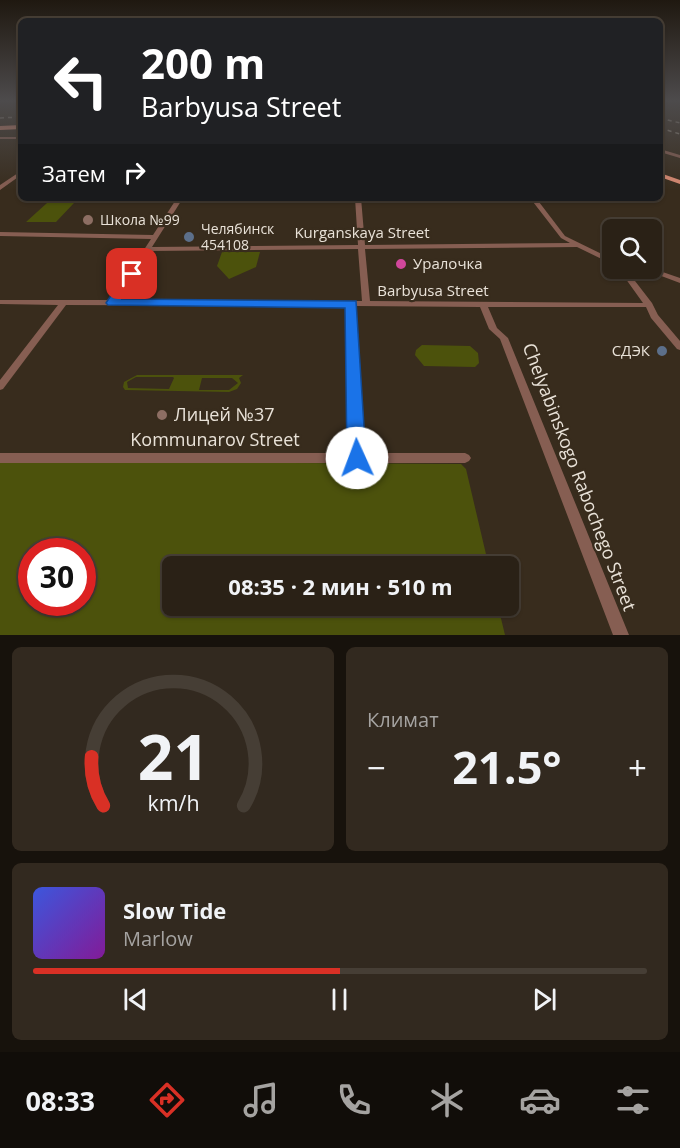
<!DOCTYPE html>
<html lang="ru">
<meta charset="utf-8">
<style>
body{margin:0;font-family:"Open Sans",sans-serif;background:#32291f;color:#f1f3f6;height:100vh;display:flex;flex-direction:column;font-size:22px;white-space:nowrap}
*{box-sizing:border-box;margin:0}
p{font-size:20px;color:#a5a3a1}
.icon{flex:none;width:33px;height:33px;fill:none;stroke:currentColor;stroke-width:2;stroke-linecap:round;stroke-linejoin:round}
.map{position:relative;height:635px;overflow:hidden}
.side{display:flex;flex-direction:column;gap:12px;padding:12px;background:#17120c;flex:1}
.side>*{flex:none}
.banner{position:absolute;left:18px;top:18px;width:645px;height:183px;border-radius:9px;box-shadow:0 2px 4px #0004,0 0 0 2px #463e35;background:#202124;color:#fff;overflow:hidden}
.buttons{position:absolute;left:602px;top:219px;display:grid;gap:12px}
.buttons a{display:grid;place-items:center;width:60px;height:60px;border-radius:9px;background:#2a2116;box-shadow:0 2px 4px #0004,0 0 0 2px #463e35;font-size:30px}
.speed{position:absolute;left:18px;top:538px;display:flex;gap:12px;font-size:30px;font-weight:700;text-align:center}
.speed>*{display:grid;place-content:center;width:78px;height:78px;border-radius:50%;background:#2a2116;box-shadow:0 2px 4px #0004,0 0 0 2px #463e35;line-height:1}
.speed .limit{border:9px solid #d22;background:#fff;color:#111}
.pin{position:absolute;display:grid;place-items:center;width:51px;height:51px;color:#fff;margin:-26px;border-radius:12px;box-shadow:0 3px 9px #0006}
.me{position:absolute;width:66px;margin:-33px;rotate:358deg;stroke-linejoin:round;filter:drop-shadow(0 0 4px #0008)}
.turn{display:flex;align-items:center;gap:21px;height:126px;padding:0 24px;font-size:27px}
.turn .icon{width:78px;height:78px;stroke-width:2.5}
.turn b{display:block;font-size:42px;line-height:51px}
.then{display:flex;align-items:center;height:57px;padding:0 24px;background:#0003;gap:12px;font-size:22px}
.big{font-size:45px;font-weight:700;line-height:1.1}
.side .tile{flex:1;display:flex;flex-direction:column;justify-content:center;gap:9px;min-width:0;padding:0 21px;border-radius:9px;background:#32291f}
.side .dial{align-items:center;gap:0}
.dial svg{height:156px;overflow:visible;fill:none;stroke:#463e35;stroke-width:7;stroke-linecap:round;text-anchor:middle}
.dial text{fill:#f1f3f6;stroke:none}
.song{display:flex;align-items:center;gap:18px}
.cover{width:72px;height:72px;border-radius:9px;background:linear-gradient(135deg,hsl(230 70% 55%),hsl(290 70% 35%))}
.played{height:6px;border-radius:3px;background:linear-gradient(90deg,#d93025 50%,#463e35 50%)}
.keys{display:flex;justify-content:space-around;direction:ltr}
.heat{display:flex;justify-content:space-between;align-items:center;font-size:33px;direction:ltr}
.side .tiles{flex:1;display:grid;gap:12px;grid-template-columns:1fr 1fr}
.tile:last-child{grid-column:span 2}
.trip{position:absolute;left:162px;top:556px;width:357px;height:60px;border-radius:9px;background:#2a2116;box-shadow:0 2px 4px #0004,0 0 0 2px #463e35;font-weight:700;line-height:60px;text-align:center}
.menu{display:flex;height:96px;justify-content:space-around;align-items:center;background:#110d09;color:#a5a3a1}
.menu .icon{width:42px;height:42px}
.menu .selected{color:#d93025}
.menu b{font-size:27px;color:#f1f3f6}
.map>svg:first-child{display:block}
.green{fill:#4c520c;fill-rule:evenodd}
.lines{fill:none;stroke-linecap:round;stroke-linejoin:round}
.minor{fill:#865e52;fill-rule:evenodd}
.major{fill:#dd8c73;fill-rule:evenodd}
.rail{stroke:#8f8679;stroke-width:1.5;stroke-dasharray:4 4;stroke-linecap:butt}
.route{fill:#1a73e8;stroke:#114b97;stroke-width:1.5}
.education-dot{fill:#8d6e63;stroke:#382c1d;stroke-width:2}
.service-dot{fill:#5c6f8a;stroke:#382c1d;stroke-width:2}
.hotel-dot{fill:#d1479c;stroke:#382c1d;stroke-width:2}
.labels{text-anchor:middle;stroke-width:4.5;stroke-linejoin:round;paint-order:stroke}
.far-poi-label{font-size:14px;fill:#e9e2d8;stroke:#382c1d;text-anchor:start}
.street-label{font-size:15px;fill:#e9e2d8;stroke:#382c1d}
.poi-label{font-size:15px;fill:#e9e2d8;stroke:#382c1d;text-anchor:start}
.near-poi-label{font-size:18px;fill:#e9e2d8;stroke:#382c1d;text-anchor:start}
.near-street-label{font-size:18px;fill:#e9e2d8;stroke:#382c1d}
</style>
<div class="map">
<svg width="680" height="635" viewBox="0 0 680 635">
<rect width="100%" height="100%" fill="#382c1d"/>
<path class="green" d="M47,203H74L56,222H26Z
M222,252H260L256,267L229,279L217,266Z
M422,345L470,346L478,353L479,363L475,367L424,366L415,355L416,350Z
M137,375H243L239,378L241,383L237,389L229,392L125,390L123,387L124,382ZM136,377H173L174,378L169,389L128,388L127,382ZM202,378H232L238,383L229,390H199Z
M0,461L461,464L466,469L489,567H172V606H498L505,635H0ZM32,552H82V603H32Z"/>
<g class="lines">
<path class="minor" d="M0,137H21V139H0Z
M660,149L680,155V158L660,152Z
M21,171V175L0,190V185Z
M177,198H183L152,247L358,245L355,198H361L365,245L570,243L561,238L530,198H536L565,236L612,259V264L577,247L365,249L370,301L643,303L618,268H625L652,303L658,315L680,341V350L677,349L651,318L646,307H488L497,328L508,338L629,635H613L500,339L489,329L480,307L356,306L362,453H465L469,455L471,458L469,461L465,463H0V453H351L348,306L66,305L3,389L0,390V380L58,305L0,304V300H111L151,239L0,236V232L153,235ZM358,249L362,301L119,300L150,251Z
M640,268H651L680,278V283Z"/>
<path class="major" d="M21,125V129L0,130V126Z
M660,173L680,180V184L660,177Z"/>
<path class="rail" d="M0,118L21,117
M660,118L680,123
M660,128L680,134"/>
</g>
<linearGradient id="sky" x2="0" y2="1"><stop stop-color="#1f1810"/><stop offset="0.53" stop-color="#4d4b4c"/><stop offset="1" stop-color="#4d4b4c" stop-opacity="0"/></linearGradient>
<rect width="680" height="190" fill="url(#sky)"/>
<path class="route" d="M132,270L138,274L122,299L356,301L366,458L363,463L357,465L350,463L347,458L345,308L108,305L106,303L127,271Z"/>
<g class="education-dot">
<circle cx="88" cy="220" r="6"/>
<circle cx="162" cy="415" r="6"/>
</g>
<g class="service-dot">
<circle cx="189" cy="237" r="6"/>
<circle cx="662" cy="351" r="6"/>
</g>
<circle class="hotel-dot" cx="401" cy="264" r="6"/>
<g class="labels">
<g class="far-poi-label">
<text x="100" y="225">Школа №99</text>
<text x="201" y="234">Челябинск<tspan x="201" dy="16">454108</tspan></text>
</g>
<g class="street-label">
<text x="362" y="238">Kurganskaya Street</text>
<text x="433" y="296">Barbyusa Street</text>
</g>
<g class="poi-label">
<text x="413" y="269">Уралочка</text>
<text x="650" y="356" text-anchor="end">СДЭК</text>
</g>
<g class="near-poi-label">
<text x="174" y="421">Лицей №37</text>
</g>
<g class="near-street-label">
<text x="215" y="446">Kommunarov Street</text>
<text transform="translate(579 477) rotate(69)" y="6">Chelyabinskogo Rabochego Street</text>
</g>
</g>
</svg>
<div class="buttons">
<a><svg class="icon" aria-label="search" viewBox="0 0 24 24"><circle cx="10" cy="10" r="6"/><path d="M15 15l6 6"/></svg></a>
</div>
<div class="speed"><div class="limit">30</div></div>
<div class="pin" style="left:132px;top:274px;background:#d93025"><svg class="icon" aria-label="arrive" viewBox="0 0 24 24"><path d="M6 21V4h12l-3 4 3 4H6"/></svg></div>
<svg class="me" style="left:357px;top:458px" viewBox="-20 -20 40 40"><circle r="19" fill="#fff"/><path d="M0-13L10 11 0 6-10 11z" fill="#1a73e8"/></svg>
<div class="trip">08:35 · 2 мин · 510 m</div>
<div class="banner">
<div class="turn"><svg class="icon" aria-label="left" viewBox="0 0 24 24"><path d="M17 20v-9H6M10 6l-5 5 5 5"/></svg><div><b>200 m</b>Barbyusa Street</div></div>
<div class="then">Затем<svg class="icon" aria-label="right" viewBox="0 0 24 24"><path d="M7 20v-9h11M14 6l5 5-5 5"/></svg></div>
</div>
</div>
<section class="side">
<div class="tiles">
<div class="tile dial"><svg viewBox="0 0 100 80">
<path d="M14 69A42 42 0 1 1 86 69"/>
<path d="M14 69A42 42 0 0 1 8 44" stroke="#d93025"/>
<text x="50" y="56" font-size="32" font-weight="700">21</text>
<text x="50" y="72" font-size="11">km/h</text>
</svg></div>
<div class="tile"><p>Климат</p>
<div class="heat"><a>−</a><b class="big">21.5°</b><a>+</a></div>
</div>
<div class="tile">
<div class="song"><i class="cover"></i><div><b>Slow Tide</b><p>Marlow</p></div></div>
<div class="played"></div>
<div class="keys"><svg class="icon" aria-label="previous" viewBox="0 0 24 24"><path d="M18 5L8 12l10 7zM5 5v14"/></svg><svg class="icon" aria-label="pause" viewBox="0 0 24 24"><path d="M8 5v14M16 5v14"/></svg><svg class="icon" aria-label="next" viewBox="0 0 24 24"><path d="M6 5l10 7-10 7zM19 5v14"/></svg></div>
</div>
</div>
</section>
<nav class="menu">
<b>08:33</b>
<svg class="icon selected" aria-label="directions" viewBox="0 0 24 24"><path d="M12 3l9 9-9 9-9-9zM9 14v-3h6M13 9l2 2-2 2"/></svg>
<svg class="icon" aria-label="music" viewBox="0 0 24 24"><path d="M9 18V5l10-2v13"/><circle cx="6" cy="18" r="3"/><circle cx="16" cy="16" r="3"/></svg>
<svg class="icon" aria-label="phone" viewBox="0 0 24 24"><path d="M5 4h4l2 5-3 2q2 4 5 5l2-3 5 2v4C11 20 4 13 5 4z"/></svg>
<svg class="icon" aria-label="climate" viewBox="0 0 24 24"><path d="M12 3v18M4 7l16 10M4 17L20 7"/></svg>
<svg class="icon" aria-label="car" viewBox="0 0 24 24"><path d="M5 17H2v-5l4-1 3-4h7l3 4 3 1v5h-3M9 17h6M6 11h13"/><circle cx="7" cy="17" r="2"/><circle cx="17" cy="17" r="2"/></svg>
<svg class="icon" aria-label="filters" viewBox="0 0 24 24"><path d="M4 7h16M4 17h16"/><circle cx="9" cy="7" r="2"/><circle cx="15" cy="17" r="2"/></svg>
</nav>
